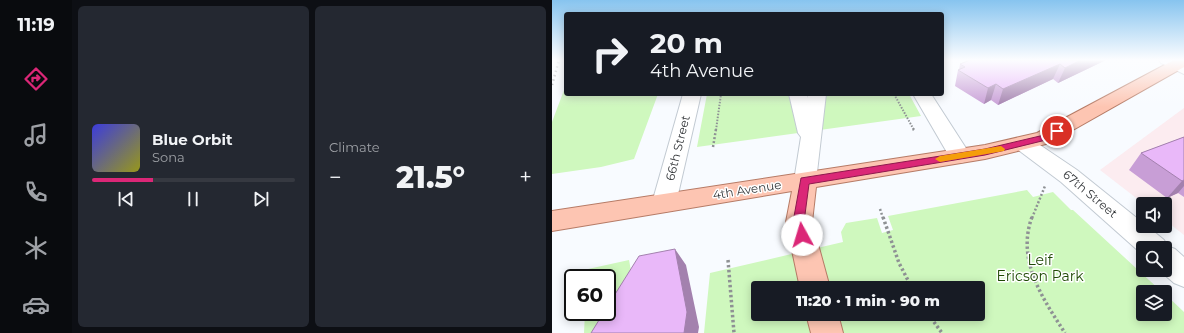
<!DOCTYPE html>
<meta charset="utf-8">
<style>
body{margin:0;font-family:Montserrat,sans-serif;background:#242831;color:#f1f3f6;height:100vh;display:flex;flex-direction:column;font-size:15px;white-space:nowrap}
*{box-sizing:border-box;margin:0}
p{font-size:13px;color:#9ea1a6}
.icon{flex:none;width:22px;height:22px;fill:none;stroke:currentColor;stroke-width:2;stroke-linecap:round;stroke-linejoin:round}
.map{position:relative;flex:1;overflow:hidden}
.sheet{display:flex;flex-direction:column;gap:6px;padding:6px;background:#0d0f14;width:480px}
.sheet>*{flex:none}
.top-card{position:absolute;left:12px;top:12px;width:380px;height:84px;border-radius:4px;box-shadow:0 2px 10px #0003;background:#171b24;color:#f1f3f6;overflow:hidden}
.tools{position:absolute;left:584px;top:197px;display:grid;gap:8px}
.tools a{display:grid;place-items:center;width:36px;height:36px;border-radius:4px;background:#171b24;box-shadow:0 2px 10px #0003;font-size:20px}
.speed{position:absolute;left:12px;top:269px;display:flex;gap:8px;font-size:20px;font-weight:700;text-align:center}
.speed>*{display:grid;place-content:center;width:52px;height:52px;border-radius:50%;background:#171b24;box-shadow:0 2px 10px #0003;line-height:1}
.speed .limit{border:2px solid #111;border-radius:6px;background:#fff;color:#111}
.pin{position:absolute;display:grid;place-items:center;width:34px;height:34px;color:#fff;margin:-17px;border:2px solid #fff;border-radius:50%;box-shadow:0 1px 4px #0007}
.me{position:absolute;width:44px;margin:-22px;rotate:354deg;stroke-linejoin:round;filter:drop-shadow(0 0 3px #0008)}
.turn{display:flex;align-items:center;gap:14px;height:84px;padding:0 20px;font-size:18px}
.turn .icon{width:52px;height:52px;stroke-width:2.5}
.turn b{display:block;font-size:28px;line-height:34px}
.big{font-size:30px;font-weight:800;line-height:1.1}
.sheet .card{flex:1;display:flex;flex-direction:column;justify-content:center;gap:6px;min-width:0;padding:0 14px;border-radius:6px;background:#242831}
.song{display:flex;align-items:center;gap:12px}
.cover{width:48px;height:48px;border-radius:6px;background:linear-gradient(135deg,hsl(240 70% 55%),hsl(60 70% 35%))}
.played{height:4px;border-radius:2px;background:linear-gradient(90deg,#db2777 30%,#363941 30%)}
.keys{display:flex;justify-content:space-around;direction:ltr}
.heat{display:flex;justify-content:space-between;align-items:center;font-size:22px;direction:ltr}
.sheet .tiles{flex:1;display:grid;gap:6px;grid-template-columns:repeat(2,1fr)}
.trip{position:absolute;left:199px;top:281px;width:234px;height:40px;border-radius:4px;background:#171b24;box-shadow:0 2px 10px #0003;font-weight:800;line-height:40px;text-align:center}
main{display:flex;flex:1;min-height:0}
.tabs{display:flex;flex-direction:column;width:72px;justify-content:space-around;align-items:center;background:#090b0e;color:#9ea1a6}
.tabs .icon{width:28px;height:28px}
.tabs .selected{color:#db2777}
.tabs b{font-size:18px;color:#f1f3f6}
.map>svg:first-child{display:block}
.education{fill:#fcecf0}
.green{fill:#cff8be;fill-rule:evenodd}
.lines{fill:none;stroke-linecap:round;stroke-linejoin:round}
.minor-casing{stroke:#c2cad2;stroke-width:2}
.major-casing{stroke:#b67b66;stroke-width:2}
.path-far2{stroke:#8e9194;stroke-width:2;stroke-dasharray:1.5 1.5;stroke-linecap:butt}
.path-far1{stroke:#8e9194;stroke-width:2.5;stroke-dasharray:2 2;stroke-linecap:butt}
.path{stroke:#8e9194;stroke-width:3.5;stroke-dasharray:2.5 2.5;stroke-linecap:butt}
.minor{fill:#fff;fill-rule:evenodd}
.major{fill:#fdc5b2;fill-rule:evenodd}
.rail{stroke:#8c8f93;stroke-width:2.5;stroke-dasharray:1.5 3;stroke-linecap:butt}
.wall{fill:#c89ed6}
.shaded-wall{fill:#a381ae}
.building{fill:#e9b8f9;stroke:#a381ae}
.route{fill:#db2777;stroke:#8e194d}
.slow{fill:#f59e0b}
.labels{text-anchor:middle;stroke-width:3;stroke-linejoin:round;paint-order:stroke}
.street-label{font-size:12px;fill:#34373a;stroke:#fff}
.near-park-label{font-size:14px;fill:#1f4904;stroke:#fff}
</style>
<main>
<nav class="tabs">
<b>11:19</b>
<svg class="icon selected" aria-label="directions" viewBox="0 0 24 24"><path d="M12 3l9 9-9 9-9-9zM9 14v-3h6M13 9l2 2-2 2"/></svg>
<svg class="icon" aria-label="music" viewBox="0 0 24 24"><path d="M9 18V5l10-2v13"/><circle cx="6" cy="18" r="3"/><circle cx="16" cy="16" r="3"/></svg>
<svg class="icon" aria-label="phone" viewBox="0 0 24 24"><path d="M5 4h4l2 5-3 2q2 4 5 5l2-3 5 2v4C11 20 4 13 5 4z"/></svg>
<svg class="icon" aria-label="climate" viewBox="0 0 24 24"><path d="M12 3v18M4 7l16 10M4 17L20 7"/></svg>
<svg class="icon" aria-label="car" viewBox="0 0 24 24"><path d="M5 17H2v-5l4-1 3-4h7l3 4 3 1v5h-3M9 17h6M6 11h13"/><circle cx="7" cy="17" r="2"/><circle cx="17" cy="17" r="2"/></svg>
</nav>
<section class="sheet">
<div class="tiles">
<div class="card">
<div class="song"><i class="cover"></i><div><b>Blue Orbit</b><p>Sona</p></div></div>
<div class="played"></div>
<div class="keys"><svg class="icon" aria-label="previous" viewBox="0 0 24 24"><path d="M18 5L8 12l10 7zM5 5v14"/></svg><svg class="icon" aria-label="pause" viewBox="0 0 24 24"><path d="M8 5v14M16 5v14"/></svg><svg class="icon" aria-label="next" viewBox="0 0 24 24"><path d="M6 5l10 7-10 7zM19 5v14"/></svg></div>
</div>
<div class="card"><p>Climate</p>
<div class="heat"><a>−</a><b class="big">21.5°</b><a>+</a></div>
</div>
</div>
</section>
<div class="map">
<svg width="632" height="333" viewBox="0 0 632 333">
<rect width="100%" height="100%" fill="#f8fbff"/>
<path class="education" d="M632,108V235L613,220V204H592L548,170Z"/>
<path class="green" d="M14,73V94H106L82,159L49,167L0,174V122L12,90Z
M155,94H357L369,116L145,147Z
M475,190L481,197L501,192L519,210H521L610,292H591V314H613V294L632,312V333H152L158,273L291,242L289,232L294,223L325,218L330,233L341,230L336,216ZM206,288H426V314H206Z
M77,260L79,271L60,333H32L33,312H55V278H35L36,269Z"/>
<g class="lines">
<g class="minor-casing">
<path id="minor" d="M607,60H626L632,63V74L609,63Z
M131,94H149L124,203L121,210L112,212L103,210L100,203Z
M237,94H255L256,98V94H274L264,181L261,187L253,189L245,187L242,181L249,137L246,133Z
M361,94H379L419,156L416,161L408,163L400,161Z
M472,137L479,139L525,170L591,223V226H595L612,240L615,246L623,249L632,257V287L622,283L607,270H613V248H591V255L509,182L465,149L462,144L465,139Z"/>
</g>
<g class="major-casing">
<path id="major" d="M622,60H632V67L498,143L433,159L264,187L260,222L278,288H248L234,222L240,191L0,231V211L433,145L485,133Z
M254,314H286L291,333H259Z"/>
</g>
<path class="path-far2" d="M342,94L362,130
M164,130L169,94"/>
<path class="path-far1" d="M361,129L362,130
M161,147L164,129
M328,209L331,218
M480,218L493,186"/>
<path class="path" d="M331,217L347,263L360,288
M480,217C464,260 491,299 513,333
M176,260L182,333
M376,314L390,333"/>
<use href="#minor" class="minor"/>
<use href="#major" class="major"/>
<path class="rail" d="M0,85L7,60"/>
</g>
<path class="wall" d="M554,60L506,83L501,79L446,105L439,100L432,104L403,86L406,70H407L408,64Z
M632,137V197L626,193L615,198L577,170L589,153Z"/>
<path class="shaded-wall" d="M529,60H554L506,83L513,68Z
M508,64L501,79L446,105L451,89Z
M444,84L439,100L432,104L436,88Z
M632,180V186L626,193L615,198L630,181Z
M123,249L134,265L147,327L146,333H132Z"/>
<path class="building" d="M418,60H529L513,68L508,64L451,89L444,84L436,88L406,70L413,67L408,64Z
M632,137V180L630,181L589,153Z
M123,249L135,312L132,333H39L52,312H55V307L87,256Z"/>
<linearGradient id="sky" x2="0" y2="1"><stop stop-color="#87c4ef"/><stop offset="0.56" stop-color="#fcfdff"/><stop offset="1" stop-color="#fcfdff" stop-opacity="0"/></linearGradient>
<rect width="632" height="107" fill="url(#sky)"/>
<path class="route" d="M505,128L508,129V132L494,140L433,155L257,184L252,222L255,235L254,238L250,239L246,238L241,222L249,178L433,149L488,136Z"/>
<path class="slow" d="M449,146L453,149L452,151L388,162L383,159L388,156Z"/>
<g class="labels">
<g class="street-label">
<text transform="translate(126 148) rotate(-76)" y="4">66th Street</text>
<text transform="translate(195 190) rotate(-9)" y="4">4th Avenue</text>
<text transform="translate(538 194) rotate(40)" y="4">67th Street</text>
</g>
<g class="near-park-label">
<text x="488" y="265">Leif<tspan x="488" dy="16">Ericson Park</tspan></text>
</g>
</g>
</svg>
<div class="tools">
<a><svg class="icon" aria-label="sound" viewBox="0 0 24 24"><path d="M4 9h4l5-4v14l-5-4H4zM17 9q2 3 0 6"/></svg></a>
<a><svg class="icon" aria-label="search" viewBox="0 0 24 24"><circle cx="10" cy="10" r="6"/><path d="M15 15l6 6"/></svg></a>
<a><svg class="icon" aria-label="layers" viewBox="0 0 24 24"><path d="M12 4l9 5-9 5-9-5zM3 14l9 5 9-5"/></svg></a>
</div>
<div class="speed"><div class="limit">60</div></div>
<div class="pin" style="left:505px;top:131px;background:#d93025"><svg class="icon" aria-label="arrive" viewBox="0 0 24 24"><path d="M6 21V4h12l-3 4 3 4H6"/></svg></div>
<svg class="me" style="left:250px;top:235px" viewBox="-20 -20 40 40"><circle r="19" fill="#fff"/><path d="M0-13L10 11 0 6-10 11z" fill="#db2777"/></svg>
<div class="trip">11:20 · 1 min · 90 m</div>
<div class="top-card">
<div class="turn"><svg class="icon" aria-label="right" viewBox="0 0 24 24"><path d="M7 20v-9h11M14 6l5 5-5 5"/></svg><div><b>20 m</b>4th Avenue</div></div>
</div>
</div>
</main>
